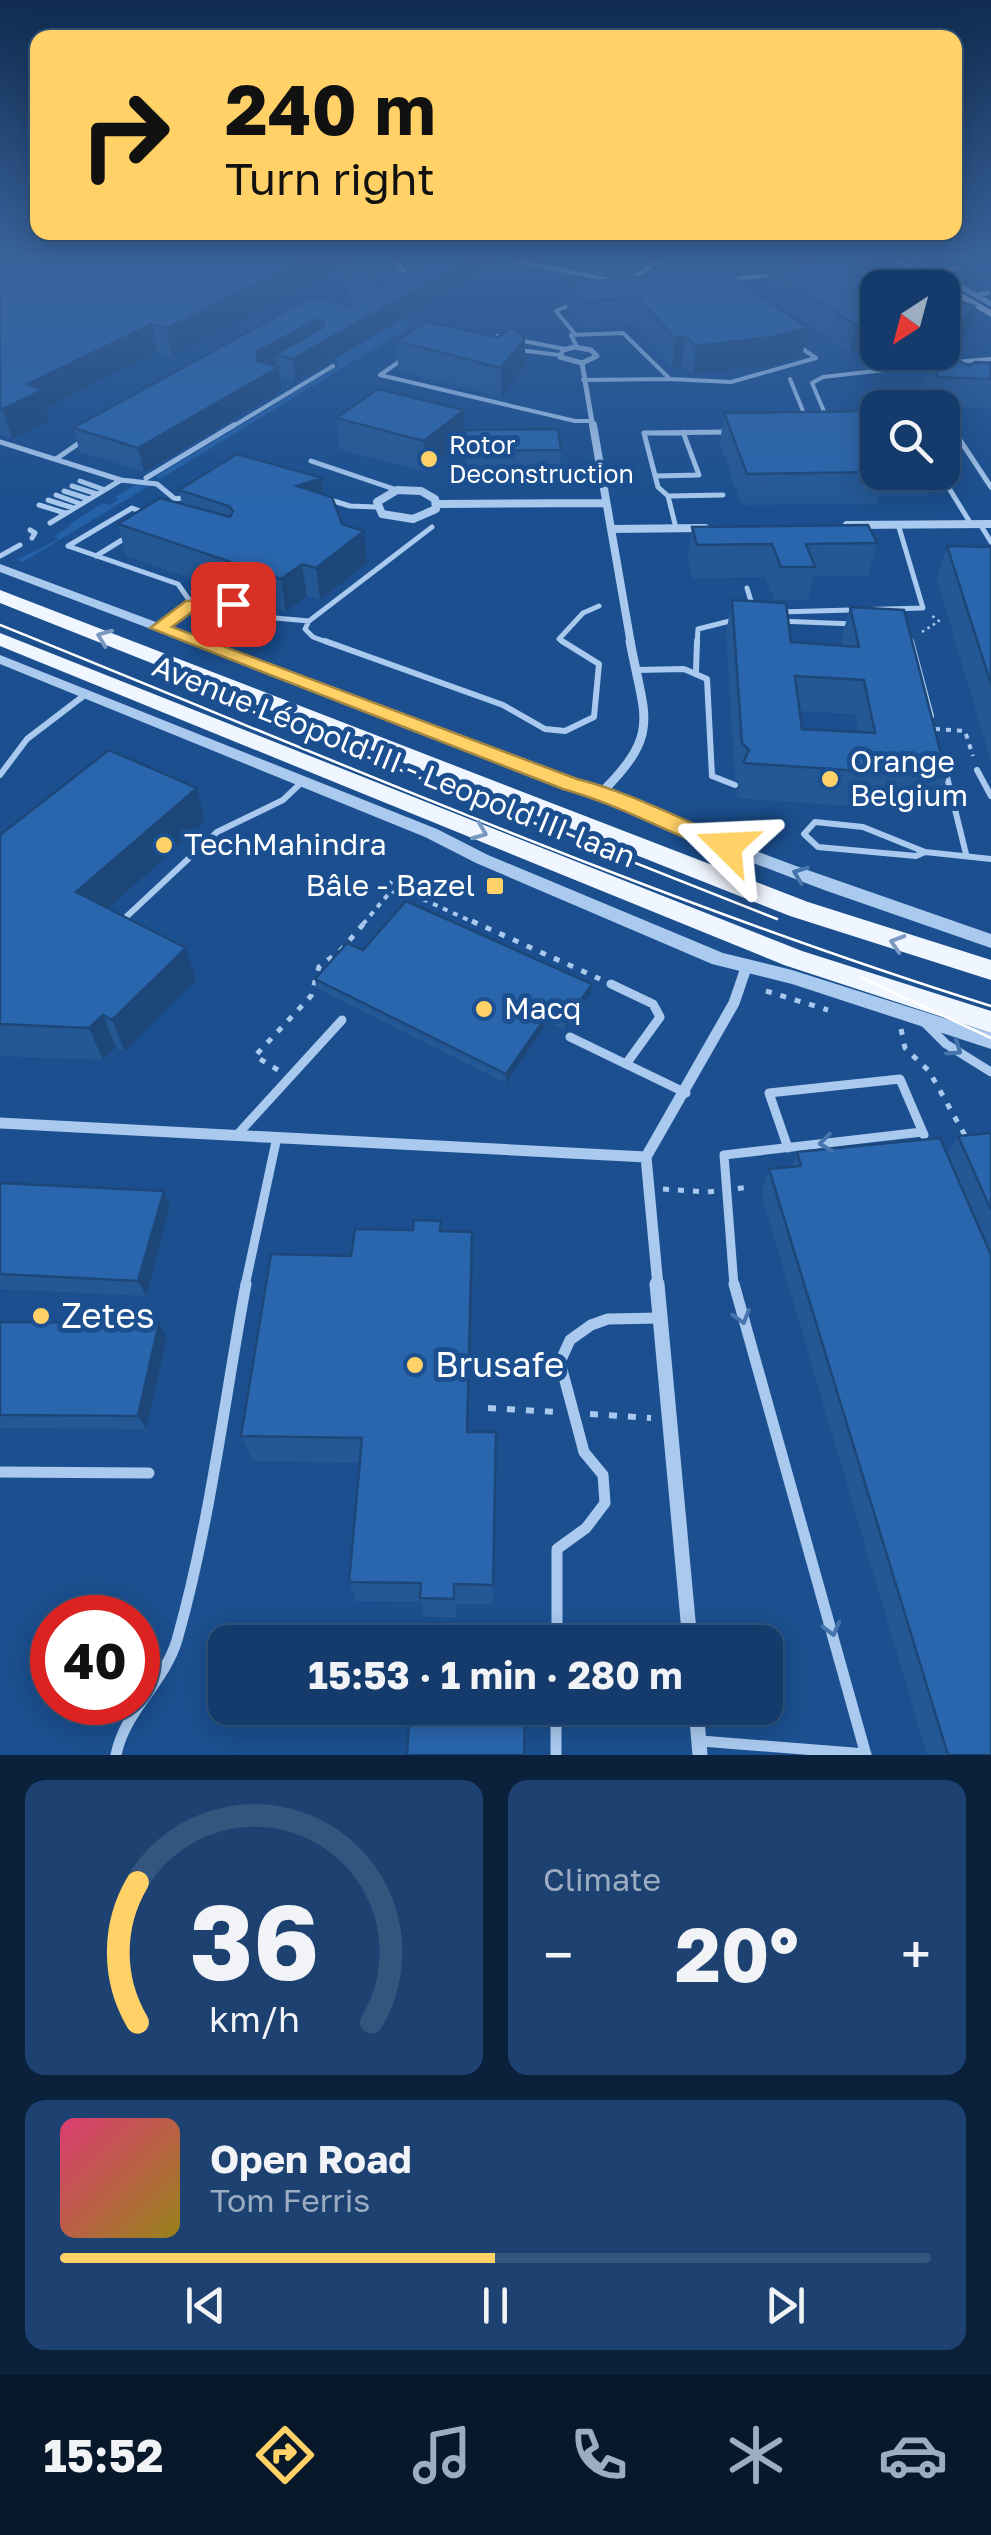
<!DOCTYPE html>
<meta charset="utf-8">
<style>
body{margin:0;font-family:"Golos Text",sans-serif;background:#1d4271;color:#f1f3f6;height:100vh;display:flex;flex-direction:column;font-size:38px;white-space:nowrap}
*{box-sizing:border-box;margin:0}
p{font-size:32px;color:#9dadc1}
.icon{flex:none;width:55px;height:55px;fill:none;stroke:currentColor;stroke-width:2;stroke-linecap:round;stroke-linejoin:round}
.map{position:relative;height:1755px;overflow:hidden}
.side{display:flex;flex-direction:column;gap:25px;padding:25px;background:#0b203b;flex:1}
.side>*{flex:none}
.guide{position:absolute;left:30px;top:30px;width:932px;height:210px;border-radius:20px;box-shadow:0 5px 25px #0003,0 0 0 2px #33557e;background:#ffd166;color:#111;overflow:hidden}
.needle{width:65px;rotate:216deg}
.buttons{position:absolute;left:860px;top:270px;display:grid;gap:20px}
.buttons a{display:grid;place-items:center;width:100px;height:100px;border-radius:20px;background:#143b6b;box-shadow:0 5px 25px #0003,0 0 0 2px #33557e;font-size:50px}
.speed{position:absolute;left:30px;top:1595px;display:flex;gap:20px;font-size:50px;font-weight:700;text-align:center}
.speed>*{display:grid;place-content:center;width:130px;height:130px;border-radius:50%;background:#143b6b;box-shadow:0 5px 25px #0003,0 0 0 2px #33557e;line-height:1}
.speed .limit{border:15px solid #d22;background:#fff;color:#111}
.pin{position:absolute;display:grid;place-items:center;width:85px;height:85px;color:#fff;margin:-42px;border-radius:20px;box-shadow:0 5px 15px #0006}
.me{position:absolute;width:110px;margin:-55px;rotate:291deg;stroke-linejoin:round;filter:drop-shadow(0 0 8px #0008)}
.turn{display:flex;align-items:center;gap:35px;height:210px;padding:0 30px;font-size:45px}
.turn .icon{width:130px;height:130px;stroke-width:2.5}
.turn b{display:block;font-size:70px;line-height:85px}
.big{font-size:75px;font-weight:700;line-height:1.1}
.side .tile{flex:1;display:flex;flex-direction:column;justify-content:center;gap:15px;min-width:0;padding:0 35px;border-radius:20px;background:#1d4271}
.side .dial{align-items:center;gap:0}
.dial svg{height:260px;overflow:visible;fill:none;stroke:#33557e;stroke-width:7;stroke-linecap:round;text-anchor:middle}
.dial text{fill:#f1f3f6;stroke:none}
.song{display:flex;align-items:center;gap:30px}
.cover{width:120px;height:120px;border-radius:15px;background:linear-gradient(135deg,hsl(340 70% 55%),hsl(50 70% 35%))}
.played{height:10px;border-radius:5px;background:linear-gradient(90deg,#ffd166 50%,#33557e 50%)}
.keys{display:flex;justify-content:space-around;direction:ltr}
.heat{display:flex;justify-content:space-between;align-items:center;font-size:55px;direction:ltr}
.side .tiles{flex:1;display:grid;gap:25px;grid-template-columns:1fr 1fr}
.tile:last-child{grid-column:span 2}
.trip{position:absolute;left:208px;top:1625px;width:575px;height:100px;border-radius:20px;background:#143b6b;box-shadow:0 5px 25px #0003,0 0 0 2px #33557e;font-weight:700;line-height:100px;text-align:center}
.tabs{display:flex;height:160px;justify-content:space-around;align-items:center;background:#08182b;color:#9dadc1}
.tabs .icon{width:70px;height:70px}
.tabs .on{color:#ffd166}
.tabs b{font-size:45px;color:#f1f3f6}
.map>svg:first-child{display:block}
.green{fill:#2461a8}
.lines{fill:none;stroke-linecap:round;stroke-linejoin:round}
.path-far3{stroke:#a9c9ee;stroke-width:2.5;stroke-dasharray:2.5 4;stroke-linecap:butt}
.path-far2{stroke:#a9c9ee;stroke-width:4;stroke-dasharray:5 6;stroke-linecap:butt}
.path-far1{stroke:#a9c9ee;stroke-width:5;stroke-dasharray:6 9;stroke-linecap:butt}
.path{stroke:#a9c9ee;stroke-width:6;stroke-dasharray:8 11;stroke-linecap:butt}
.service-far4{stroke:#a9c9ee;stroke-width:4}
.service-far3{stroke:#a9c9ee;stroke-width:5}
.service-far2{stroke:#a9c9ee;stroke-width:6}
.service-far1{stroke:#a9c9ee;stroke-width:9}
.service{stroke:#a9c9ee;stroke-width:11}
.minor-far4{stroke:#a9c9ee;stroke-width:5}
.minor-far3{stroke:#a9c9ee;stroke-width:8}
.minor-far2{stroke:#a9c9ee;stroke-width:9}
.minor-far1{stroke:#a9c9ee;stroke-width:11}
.minor{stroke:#a9c9ee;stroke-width:15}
.tertiary{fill:#a9c9ee;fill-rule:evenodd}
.secondary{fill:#d6e6fa;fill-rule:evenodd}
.primary{fill:#f0f6ff;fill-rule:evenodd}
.tram{stroke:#fff;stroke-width:2.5}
.path-bridge{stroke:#a9c9ee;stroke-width:5;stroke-dasharray:6 9;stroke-linecap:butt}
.wall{fill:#245895;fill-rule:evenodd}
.shaded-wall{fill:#1d4779}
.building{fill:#2a66ad;stroke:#1d4779;stroke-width:2.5;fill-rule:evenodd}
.oneway{stroke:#7b9ac1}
.oneway2{stroke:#4674ac}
.route{fill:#ffd166;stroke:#a68842;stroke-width:2.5}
.poi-dot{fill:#ffd166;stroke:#1b4f8f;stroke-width:4}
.labels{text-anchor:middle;stroke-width:10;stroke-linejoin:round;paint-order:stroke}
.far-poi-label{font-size:25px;fill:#fff;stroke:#1b4f8f;text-anchor:start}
.street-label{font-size:30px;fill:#fff;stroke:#1b4f8f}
.poi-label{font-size:30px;fill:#fff;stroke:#1b4f8f;text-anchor:start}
.near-poi-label{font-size:35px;fill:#fff;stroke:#1b4f8f;text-anchor:start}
</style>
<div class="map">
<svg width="991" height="1755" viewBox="0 0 991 1755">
<rect width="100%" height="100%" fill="#1b4f8f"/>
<path class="green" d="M384,285L410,327L160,479L155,477L328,372L339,363L334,359L393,325L368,289L322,296L335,289Z
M139,482L152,484L23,562L16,560L59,539L55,536L70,526L68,525L103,503L109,505L119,499L115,497Z"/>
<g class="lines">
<path class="path-far3" d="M922,632L939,621L931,615"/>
<path class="path-far2" d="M935,729L965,731L973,756
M390 886a7 7 0 1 1 14 0a7 7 0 1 1-14 0Z
M403,890L477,924
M363,924L391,891"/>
<path class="path-far1" d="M472,921L600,979
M766,991L828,1010
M901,1029L905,1048L929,1071L967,1139
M278,1070L255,1056L311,996L319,967L341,950L366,921
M663,1189L708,1192"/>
<path class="path" d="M488,1408L556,1412
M590,1414L651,1418"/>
<path class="service-far4" d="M393,260L411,277
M511,260L620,282
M933,272L968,266
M870,275L900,271
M728,279L774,275
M626,283L660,260
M974,295L988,293
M575,303L556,311L575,334
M497,336L565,349
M577,347L571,335L623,333L670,379L583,380
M519,350L559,355
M403,359L380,375L575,421H590
M956,362L991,359
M670,379L731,382L816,358L797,345
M790,379L805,416H810
M826,416L812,383L823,377L937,364
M230,428L333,366"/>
<path class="service-far3" d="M952,428L991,487
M0,442L121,480L50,523
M56,459L85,439
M311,461L397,490
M939,472L971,524
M655,476L699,475L683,432
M146,478L234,425
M121,480L157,484L175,499L188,497
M80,481L105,490
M72,486L97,494
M64,491L89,499
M56,495L81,504
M668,496L658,487L644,433L728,432
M327,499L350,506L376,507
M48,500L73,508
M39,505L65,513
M980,524L991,542
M676,528L668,496L723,495
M30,530L35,533L32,538
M68,546L178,584L192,604H233L275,618L309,621
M68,546L132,508L147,514
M0,556L20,545
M96,556L130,535
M747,588L753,608
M779,612L923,608L898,524
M778,621L854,624
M159,628L192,604
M910,639L911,644
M332,644L313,637L305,629L309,621L432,527
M566,644L559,639L583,613L599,606
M697,644L698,629L734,620"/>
<path class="service-far2" d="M325,641L503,705L545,729L565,731L594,717L599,664L562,641
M911,641L931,716
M636,670L684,669L707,679L712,776L735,785
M696,671L697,641
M945,769L966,854
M977,770L991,796
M0,775L27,739L86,694
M815,822L863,827L925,852L916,856L818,847L804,834Z
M925,852L991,859
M124,919L217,832L283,800L303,781"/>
<path class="service-far1" d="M611,984L653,1004L660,1017L626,1064
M925,1023L946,1044L991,1072
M570,1037L686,1093
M237,1135L342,1020
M788,1148L769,1093L900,1079L924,1135
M245,1286L277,1137
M734,1286L724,1155L922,1132"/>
<path class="service" d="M734,1284L866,1755
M0,1472L149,1473
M557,1642V1549L586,1528L605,1503L603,1475L584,1452L560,1362L570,1340L591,1325L608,1319L660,1318
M556,1708V1755
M701,1741L866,1754
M116,1755C125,1710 164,1683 177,1640C210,1524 224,1402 246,1284"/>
<path class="minor-far4" d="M914,260L991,304
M574,347L591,350L597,356L582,363L560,357L563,350Z
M582,363L593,428"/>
<path class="minor-far3" d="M593,425L631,644
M397,490L421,491L435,499L436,509L413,519L382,514L377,502Z
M438,504L605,503
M847,525L991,524
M611,529L705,528"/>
<path class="minor-far2" d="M602,792C662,732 644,718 630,641"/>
<path class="minor-far1" d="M0,1123L646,1157
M646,1157L658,1286
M646,1157L734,1003L746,968"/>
<path class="minor" d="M657,1284L690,1642
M696,1708L700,1755"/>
<path class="tertiary" d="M0,564L604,789L676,821L796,866L991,934V948L824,890L664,829L592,796L0,572Z
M0,655L437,829L488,855L723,953L792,970L991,1033V1049L792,984L712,964L476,863L425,837L0,664Z"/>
<path class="secondary" d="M893,260H904L991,310V317Z"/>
<path class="primary" d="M0,590L808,902L991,960V980L790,916L0,603Z
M0,633L802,951L991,1011V1033L784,965L0,646Z"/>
<path class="tram" d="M0,625C328,757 653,900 991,1006
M251,711L777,919
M860,977L991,1038"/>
<path class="path-bridge" d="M708,1192L751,1187"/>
</g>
<path class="wall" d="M0,260L353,263L172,356L157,352L47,408L50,420L12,439L0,435Z
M829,260L899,288H878L850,353L765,294L769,268Z
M933,260H966L965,262L991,260V288H981L956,275L959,263L941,265Z
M499,262L295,382L281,378L282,390L144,472L80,452L73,428L346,305L343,281L377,289Z
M568,284L808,328L802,356L767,366L693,374L682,366L672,367L636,325L582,329L567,311Z
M942,305L975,306L967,333L955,348L942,350Z
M397,341L525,367L501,398L398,370Z
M930,358L969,366L991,363V409L930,406L922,387Z
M464,410V440L426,472L339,449L336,418Z
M724,413L878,472H934L927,496L879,497L877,504L741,505L720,443Z
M466,430L561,450L560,481L467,482Z
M322,478L324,494L367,563L320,600L307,596L286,612L126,556L118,524L182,504L179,490Z
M692,527L877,543L868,576H813L808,600H774L766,577L692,578L688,559Z
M947,546L991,547V762L937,579Z
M732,600L791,642L843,646L841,640L850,607L947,777L934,812L736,798L739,782L735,778L726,633ZM800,711L855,714L858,732L802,729Z
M197,788L205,821L108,908L196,980L125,1052L116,1047L103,1060L0,1056V835Z
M363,950L592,984L591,993L565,1030L548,1022L506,1083L316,988L315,979Z
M991,1133V1755H927L761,1193L769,1169L792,1167L797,1152L947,1155L958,1136Z
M0,1183L164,1191L170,1207L146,1296L0,1289Z
M441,1221L442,1231L473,1262L469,1432H496L493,1604H456V1618L424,1617L421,1602L356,1601L349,1582L360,1463L253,1461L241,1436L351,1256L413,1230Z
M0,1322L167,1338L146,1429L0,1428Z"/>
<path class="shaded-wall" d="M306,260H352L353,263L172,356L167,328Z
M468,260H499V262L295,382L293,359Z
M942,260H966L965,262L941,265Z
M883,283L882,288H878L877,309L862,291L866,286Z
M975,306L967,333L955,348L942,350L950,322Z
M318,319L320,340L275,355L276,365L260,374L279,367L282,390L144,472L138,448L257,361V352Z
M878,322V349L850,353L856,325Z
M152,324L157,352L47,408L50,420L12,439L3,409L28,384Z
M808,328L802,356L767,366L693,374L696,346Z
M685,337L682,366L672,367L675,338Z
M525,338V367L501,398V368Z
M464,410V440L426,472L424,441Z
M322,478L325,509L297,486Z
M364,531L367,563L320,600L316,568Z
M302,564L307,596L286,612L281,579Z
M197,788L205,821L89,926L76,892Z
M186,948L196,980L125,1052L112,1020Z
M592,984L591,993L565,1030L566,1022Z
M548,1014V1022L506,1083V1074Z
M103,1015L116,1047L103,1060L89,1028Z
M164,1191L170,1207L146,1296L138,1281Z
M472,1232L473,1262L468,1457L467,1432Z
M159,1323L167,1338L146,1429L138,1416Z"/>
<path class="building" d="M0,260H306L167,328L152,324L28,384L42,390L3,409L0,408Z
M430,260H468L293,359L275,355L322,328L324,322L318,319L257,352V361L279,367L138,448L73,428L312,297L353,306L343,281L367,268L377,289Z
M829,260H851L899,288H889L883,283L866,286L862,291L869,296L878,295V322L856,325L769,268Z
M991,260V276H985L959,263Z
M713,270L728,274L808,328L772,337L696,346L685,337L675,338L638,298L583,301L568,284Z
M956,301L975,306L963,320L950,322L942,318V305Z
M427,322L498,337L512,327L525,338L501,368L397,341Z
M930,358L956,359L969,366L975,362L991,363V379L938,377Z
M378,389L464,410L424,441L336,418Z
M878,411V472L747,474L724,413Z
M558,429L561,450L466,451V430Z
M237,454L322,478L297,486L332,497L342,524L364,531L316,568L302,564L281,579L118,524L160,498L230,517L233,511L229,506L179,490Z
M868,525L877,543L806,544L815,567H781L772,544L697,545L692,527Z
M947,546L991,547V684Z
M732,600L786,603L791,642L859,647L850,607L904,610L947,777L743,763L749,750L742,743ZM795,676L864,680L875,733L802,729Z
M109,750L197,788L76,892L186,948L112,1020L103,1015L89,1028L0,1024V835Z
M406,901L592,984L566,1022L548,1014L506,1074L315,979L347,943L363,950Z
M991,1133V1210L958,1136Z
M940,1138L991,1255V1755H948L769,1169L801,1166L797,1152Z
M0,1183L164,1191L138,1281L0,1274Z
M414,1220L441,1221L440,1231L472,1232L467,1432H496L493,1585L454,1584V1599L420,1598L421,1583L349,1582L362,1438L241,1436L271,1254L351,1256L355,1229L413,1230Z
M0,1322L159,1323L138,1416L0,1415Z
M414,1633L525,1635V1642H414Z
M410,1708H525L524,1755H407Z"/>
<defs><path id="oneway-chevron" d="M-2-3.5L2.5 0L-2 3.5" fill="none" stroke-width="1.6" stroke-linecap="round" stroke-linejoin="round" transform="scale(2.5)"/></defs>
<g class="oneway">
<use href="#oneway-chevron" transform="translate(104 637) rotate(-158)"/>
<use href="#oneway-chevron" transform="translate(480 832) rotate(22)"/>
<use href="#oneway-chevron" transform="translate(897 943) rotate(-163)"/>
</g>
<g class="oneway2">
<use href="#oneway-chevron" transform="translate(800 874) rotate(-159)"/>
<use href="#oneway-chevron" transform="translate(955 1049) rotate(34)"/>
<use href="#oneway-chevron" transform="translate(826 1143) rotate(173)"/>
<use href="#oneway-chevron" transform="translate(742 1317) rotate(74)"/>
<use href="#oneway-chevron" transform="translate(832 1629) rotate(75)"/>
</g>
<linearGradient id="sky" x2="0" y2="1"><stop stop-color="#0f2b4f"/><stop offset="0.51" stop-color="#39639b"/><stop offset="1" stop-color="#39639b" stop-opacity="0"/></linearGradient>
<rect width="991" height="505" fill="url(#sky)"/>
<path class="route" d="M233,599L239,600V608L196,609L172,627L577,779C630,792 683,821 735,841L738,846L727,854L719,852C667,832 617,804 563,789L150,628L186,601Z"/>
<g class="poi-dot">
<circle cx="429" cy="459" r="10"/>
<circle cx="830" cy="779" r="10"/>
<circle cx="164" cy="845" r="10"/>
<rect x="485" y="876" width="20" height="20" rx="5"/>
<circle cx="484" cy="1009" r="10"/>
<circle cx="41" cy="1316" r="10"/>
<circle cx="415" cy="1365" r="10"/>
</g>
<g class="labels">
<g class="far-poi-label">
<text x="449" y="454">Rotor<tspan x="449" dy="29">Deconstruction</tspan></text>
</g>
<g class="street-label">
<text transform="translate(394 762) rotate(22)" y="10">Avenue Léopold III - Leopold III-laan</text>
</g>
<g class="poi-label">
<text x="850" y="772">Orange<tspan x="850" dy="34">Belgium</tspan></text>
<text x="184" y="855">TechMahindra</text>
<text x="475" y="896" text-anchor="end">Bâle - Bazel</text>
<text x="504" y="1019">Macq</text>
</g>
<g class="near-poi-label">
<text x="61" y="1328">Zetes</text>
<text x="435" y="1377">Brusafe</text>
</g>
</g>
</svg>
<div class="buttons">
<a><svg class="needle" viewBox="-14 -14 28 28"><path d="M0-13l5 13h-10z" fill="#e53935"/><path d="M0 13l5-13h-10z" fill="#9dadc1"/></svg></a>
<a><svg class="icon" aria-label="search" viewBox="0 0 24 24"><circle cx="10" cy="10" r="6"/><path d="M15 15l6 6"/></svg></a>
</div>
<div class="speed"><div class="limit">40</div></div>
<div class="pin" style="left:233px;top:604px;background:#d93025"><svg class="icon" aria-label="arrive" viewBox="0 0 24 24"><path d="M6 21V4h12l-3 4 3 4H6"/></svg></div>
<svg class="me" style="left:727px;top:846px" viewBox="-20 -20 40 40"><path d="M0-17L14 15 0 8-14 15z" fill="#ffd166" stroke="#fff" stroke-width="4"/></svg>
<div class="trip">15:53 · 1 min · 280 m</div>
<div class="guide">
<div class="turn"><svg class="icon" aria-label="right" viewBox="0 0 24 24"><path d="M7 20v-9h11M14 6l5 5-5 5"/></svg><div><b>240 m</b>Turn right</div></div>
</div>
</div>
<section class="side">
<div class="tiles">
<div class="tile dial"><svg viewBox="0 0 100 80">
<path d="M14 69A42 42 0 1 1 86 69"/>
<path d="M14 69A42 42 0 0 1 14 26" stroke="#ffd166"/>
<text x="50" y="56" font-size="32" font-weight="700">36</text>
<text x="50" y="72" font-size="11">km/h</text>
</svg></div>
<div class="tile"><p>Climate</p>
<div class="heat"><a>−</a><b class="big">20°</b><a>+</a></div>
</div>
<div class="tile">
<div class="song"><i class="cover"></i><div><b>Open Road</b><p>Tom Ferris</p></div></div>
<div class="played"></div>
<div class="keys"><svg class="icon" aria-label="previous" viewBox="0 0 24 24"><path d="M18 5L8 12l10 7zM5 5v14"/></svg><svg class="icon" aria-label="pause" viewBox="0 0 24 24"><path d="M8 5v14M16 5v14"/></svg><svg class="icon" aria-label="next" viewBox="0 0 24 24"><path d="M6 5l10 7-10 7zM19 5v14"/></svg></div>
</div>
</div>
</section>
<nav class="tabs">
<b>15:52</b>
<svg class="icon on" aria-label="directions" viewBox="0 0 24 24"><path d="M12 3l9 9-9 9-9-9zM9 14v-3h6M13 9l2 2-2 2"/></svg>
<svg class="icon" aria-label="music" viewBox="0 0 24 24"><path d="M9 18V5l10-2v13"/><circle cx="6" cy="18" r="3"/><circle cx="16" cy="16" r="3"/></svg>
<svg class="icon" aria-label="phone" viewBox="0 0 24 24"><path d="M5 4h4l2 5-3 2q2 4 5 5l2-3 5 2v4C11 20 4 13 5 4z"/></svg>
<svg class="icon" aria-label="climate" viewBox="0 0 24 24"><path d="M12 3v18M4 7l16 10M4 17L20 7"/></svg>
<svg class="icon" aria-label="car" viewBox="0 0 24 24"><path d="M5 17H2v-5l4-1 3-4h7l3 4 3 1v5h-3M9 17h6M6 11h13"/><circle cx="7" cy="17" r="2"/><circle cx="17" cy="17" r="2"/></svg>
</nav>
